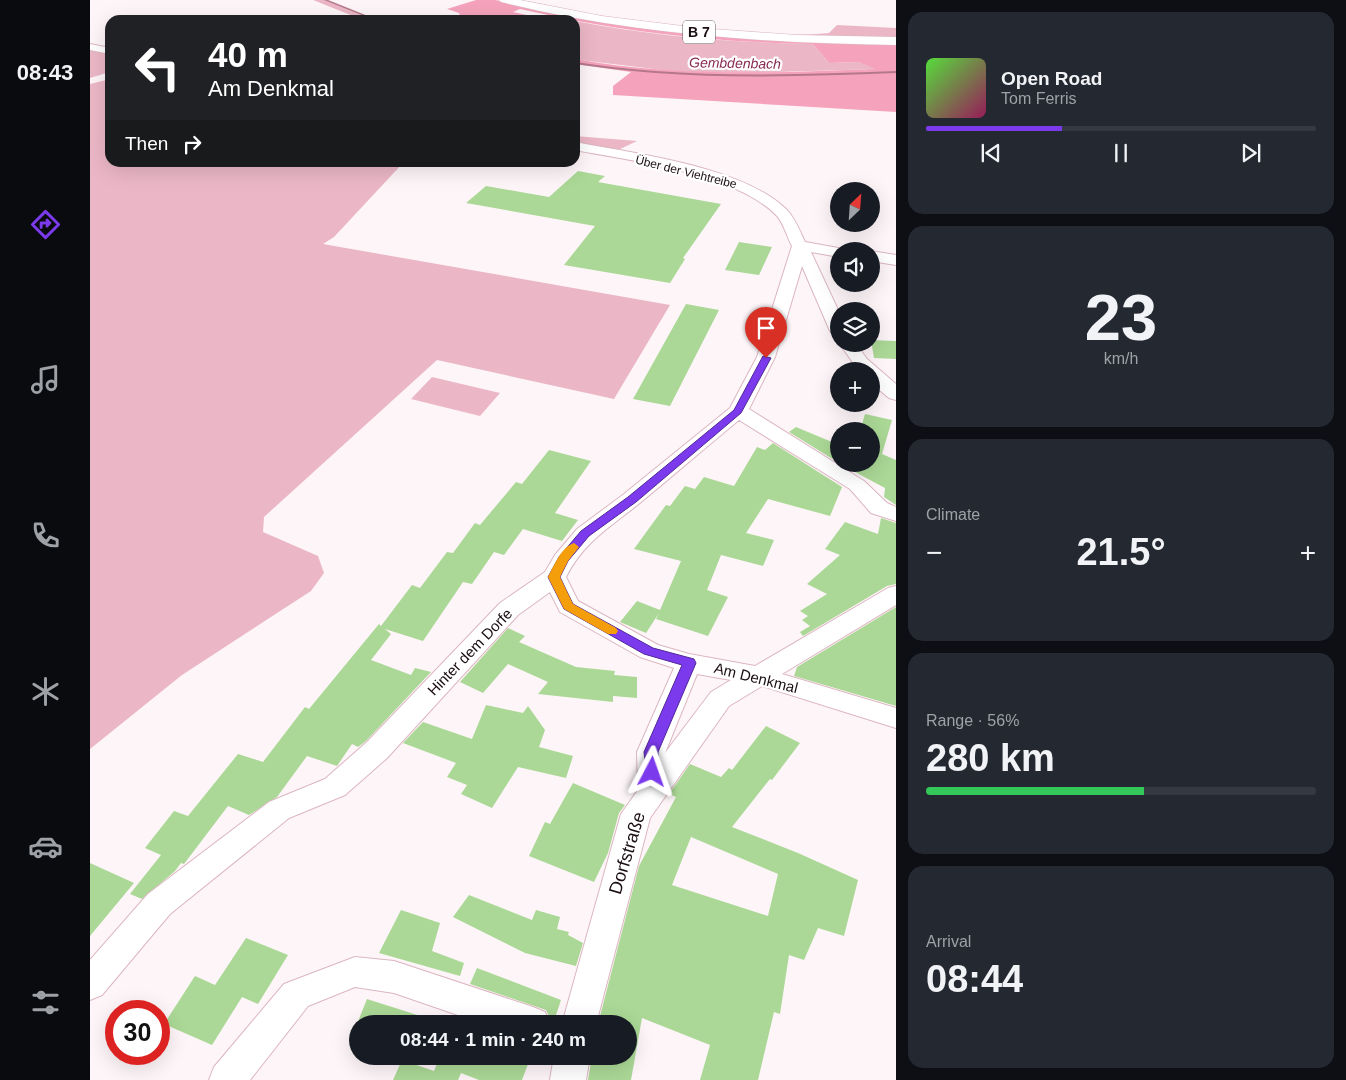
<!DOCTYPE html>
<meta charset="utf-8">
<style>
body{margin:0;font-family:Arial,sans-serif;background:#242831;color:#f1f3f6;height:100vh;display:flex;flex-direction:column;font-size:19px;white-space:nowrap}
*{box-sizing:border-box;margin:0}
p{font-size:16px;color:#9ea1a6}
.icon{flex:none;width:28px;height:28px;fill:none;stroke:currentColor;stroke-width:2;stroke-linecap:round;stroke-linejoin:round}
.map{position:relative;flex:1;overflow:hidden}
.side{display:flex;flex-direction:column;gap:12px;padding:12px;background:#0d0f14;width:450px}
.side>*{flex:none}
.top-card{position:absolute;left:15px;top:15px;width:475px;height:152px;border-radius:15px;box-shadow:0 5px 20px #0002;background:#202124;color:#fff;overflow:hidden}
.needle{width:32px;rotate:25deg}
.controls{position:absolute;left:740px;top:182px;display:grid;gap:10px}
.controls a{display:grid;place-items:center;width:50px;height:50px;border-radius:50%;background:#171b24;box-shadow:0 5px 20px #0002;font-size:25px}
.speed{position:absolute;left:15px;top:1000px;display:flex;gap:10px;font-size:25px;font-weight:700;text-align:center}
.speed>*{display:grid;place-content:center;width:65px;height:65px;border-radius:50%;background:#171b24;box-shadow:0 5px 20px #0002;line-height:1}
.speed .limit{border:8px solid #d22;background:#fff;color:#111}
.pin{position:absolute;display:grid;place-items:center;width:42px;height:42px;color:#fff;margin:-51px -21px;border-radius:50% 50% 50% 0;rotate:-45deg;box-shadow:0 0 5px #0007}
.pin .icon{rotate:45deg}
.me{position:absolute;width:55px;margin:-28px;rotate:4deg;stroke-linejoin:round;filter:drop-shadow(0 0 4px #0008)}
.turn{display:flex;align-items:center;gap:18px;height:105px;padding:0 20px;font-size:22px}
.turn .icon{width:65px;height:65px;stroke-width:2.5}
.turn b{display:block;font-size:35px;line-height:42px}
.then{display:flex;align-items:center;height:48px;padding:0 20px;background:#0003;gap:10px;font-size:19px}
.big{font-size:38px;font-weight:600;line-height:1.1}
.side .widget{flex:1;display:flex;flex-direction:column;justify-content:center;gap:8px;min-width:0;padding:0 18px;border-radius:15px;background:#242831}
.side .dial{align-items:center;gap:0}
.dial b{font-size:65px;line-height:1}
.song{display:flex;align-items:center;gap:15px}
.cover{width:60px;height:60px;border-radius:8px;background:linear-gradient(135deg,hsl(110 70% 55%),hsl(330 70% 35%))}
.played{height:5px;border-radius:2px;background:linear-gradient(90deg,#7c3aed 35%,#363941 35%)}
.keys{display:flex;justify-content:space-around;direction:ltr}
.heat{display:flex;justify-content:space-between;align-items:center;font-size:28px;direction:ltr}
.charge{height:8px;border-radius:4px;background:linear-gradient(90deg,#34c759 56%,#363941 0)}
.trip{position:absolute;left:259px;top:1015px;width:288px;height:50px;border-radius:25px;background:#171b24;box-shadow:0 5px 20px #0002;font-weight:600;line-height:50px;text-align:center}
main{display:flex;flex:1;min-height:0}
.menu{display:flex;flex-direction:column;width:90px;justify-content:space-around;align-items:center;background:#090b0e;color:#9ea1a6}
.menu .icon{width:35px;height:35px}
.menu .active{color:#7c3aed}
.menu b{font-size:22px;color:#f1f3f6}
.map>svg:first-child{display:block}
.green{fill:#ebb7c6}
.forest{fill:#f5a3bd}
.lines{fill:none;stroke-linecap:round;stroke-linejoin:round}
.stream{fill:#b5788b;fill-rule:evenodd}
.building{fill:#abd896;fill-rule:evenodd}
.street-casing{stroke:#dcb6c1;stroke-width:2}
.primary-casing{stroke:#dcb6c1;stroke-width:1}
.street{fill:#fff;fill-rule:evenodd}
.primary{fill:#fff;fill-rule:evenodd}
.route{fill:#7c3aed;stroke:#51269a}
.slow{fill:#f59e0b}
.labels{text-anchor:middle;stroke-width:4.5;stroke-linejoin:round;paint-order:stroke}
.far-street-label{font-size:12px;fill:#1a0d11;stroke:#fff}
.shield{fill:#fff;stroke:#5f5658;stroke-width:1}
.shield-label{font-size:14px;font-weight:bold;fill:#1a0d11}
.far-water-label{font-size:14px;font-style:italic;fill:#882a50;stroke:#fff}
.street-label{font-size:15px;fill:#1a0d11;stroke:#fff}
.near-street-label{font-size:18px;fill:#1a0d11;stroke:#fff}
</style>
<main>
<nav class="menu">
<b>08:43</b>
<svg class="icon active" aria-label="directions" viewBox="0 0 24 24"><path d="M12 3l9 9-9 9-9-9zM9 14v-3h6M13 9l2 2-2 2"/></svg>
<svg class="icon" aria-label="music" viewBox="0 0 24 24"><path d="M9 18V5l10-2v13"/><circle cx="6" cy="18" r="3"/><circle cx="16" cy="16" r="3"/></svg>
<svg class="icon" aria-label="phone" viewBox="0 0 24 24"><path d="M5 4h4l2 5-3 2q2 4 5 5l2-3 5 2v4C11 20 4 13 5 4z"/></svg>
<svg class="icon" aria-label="climate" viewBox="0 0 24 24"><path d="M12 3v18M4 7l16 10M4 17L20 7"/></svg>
<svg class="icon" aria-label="car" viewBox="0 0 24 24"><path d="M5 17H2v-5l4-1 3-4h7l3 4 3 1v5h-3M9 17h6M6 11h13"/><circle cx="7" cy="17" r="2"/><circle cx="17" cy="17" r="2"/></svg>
<svg class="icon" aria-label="filters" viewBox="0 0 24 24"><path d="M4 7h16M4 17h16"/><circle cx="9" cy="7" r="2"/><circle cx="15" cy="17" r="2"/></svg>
</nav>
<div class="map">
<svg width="806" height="1080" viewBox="0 0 806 1080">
<rect width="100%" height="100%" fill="#fdf5f7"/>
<path class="green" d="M223,0H235L286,20H273Z
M419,0C445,0 469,9 495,13C537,20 581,25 624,29C662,33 701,37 739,33L747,25L806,28V39C756,39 707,39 657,35C577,30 498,17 419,0Z
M485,21C563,36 644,43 723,44L739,63L768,62L786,69L658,73L589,72L498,61L485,59V28L488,27L485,25Z
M0,47L20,51V72L0,78Z
M20,79V162L313,163L244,237L233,244L580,305L524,399L347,360L174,517L173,532L228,556L234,573L221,591L92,675L0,749V84Z
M485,136L547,141L526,151L485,142Z
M342,377L410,393L390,416L321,399Z"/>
<path class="forest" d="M386,0H405L553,27L806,41V112L523,95V86L541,72L485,64V59C584,77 684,73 785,69L768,62L739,63L723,44C624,43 526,31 430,9L423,12L459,20H438L413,15L399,20H367L371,19L369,13L357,9Z"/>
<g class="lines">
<path class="stream" d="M234,0H238L288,20H284Z
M485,62C512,66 538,69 565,71C645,77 726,74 806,71V73C726,76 645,79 565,73C538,71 512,68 485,64Z"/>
</g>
<path class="building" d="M488,171L515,176L508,182L631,204L593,258L595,259L580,283L474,265L505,226L376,203L396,186L459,197Z
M649,242L682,247L669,275L635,270Z
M596,304L629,310L580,406L543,399Z
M781,340L806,341V359L784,358Z
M775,414L802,420L792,454L806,460V505L794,497L795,488L750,464H781V431H770Z
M706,427L749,445V463L699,432Z
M683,443L752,487L740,516L678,499L656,533L684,540L673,566L631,555L617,590L638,597L618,636L566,619L569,613L556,633L530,622L547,601L570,610L591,561L544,549L576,505L580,506L595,486L605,489L614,477L644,486L667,447L675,450Z
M459,450L501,461L465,513L488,520L472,541L433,529L414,555L404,552L382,584L373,582L333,641L295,629L301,634L281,660L321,675L325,668L341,672L276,741L268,747L262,744L247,766L217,756L187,797L159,815L138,806L94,864L91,863L85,871L52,899L40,894L71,855L55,848L84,811L98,816L148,754L173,762L215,707L219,709L289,624L291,626L322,585L330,588L357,552L363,553L385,523L390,525L426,482L432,484Z
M791,518L806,523V584L797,586L713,636L710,632L720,626L712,620L718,616L710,611L737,594L717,584L750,555L735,549L755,522L788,534Z
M806,607V706L704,676L707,667Z
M418,628L435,636L429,642L486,667L525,671L524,675L547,677V698L523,696V702L448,694L458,682L418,664L393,693L370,682Z
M396,705L433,713L438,706L455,730L449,747L483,756L476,778L428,767L402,808L371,794L377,785L357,777L366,763L313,743L333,722L382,739Z
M676,726L710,743L682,780L680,779L642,827L708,853L768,880L754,936L728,928L714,960L699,955L690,1014L684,1012L668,1080H610L620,1045L552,1018L541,1080H498L502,1056H538V1024H508L549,866L586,797L579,794L600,764L631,777L639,768L642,770ZM601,837L688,874L678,916L582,885Z
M483,783L535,805L529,813L518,853L504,882L439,856L455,822L460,824Z
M0,863L44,883L0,936Z
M379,895L442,920L446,910L470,917L467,929L479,932L478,935L493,943L486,966L435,953L363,917Z
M311,910L350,923L342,951L374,963L370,976L289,953Z
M156,938L198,955L168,1004L152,997L122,1045L74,1024L105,976L125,985Z
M387,968L471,1000L463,1024L456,1010L380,984Z
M277,999L343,1020L342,1024H267Z
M350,1056H441L432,1080H389L371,1073L368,1080H303L312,1060L344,1071Z"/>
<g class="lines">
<g class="street-casing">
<path id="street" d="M0,44L20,48V54L0,50Z
M485,142C546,154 651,166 696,209C705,218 710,231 715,242L754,249L756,251H749V257L721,252L749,312V336L743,335L740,331L712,266L685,357L659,409L774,481L797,503L806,507V521L781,513L760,489L649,420C616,447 584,475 551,502C522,526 494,541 476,577L488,601L568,645L599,654L665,666L798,588L806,586V605L692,674L806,708V728L672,686L639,706L560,818L506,1024H472L531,814L548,790L547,752L584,668L550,657L470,612L460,592L428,615L297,758L255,795L199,818L80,914L12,995L0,1000V960L58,894L179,802L235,779L277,742L410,603L455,572L465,555L487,529L534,494L640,408L667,357L702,246C697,237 694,224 687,216C646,173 542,161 485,150ZM607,674L641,680L621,692L575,753Z
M781,251L806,255V265L781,261Z
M749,343L766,344L777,359L806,384V400L799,398L781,383V371H769Z
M265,957L304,961L443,1007L455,1012L460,1024H394L304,993L265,987L218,1006L160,1080H119L124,1067L194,984Z
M464,1056H500L496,1080H460Z"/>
</g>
<g class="primary-casing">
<path id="primary" d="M409,0H430L512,16L609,28L707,35L806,37V45C673,43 540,34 411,2Z"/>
</g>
<use href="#street" class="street"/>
<use href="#primary" class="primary"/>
</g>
<path class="route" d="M673,356L681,358L651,413L546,502L499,536L478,561L470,577L483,604L563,648L604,659L606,663L568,752L569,772L567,776H557L554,752L592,665L554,654L474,609L458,577L469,557L491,531L538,497L644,410Z"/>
<path class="slow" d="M484,543L489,547L478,561L470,577L483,604L526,628L528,631L526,634H518L474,609L458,577C464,566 471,547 484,543Z"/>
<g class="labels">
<g class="far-street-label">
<text transform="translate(596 172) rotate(14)" y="4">Über der Viehtreibe</text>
</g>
<rect class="shield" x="593" y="20.5" width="32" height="23" rx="4"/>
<g class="shield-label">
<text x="609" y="37">B 7</text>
</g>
<g class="far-water-label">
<text transform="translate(645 63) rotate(1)" y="5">Gembdenbach</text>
</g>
<g class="street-label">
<text transform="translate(380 652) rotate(-46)" y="5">Hinter dem Dorfe</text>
<text transform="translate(666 678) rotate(14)" y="5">Am Denkmal</text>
</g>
<g class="near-street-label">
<text transform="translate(537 853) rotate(-73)" y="6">Dorfstraße</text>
</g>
</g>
</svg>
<div class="controls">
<a><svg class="needle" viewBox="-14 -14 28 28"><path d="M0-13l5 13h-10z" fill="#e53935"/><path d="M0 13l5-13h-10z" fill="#9ea1a6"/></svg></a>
<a><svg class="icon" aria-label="sound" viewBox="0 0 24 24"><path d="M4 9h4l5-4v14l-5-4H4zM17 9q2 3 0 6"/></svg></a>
<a><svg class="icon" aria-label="layers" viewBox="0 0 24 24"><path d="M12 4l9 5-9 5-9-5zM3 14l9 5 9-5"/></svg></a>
<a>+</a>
<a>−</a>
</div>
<div class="speed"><div class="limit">30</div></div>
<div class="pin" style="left:676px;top:358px;background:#d93025"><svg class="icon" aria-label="arrive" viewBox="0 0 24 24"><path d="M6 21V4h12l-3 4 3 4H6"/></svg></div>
<svg class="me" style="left:562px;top:772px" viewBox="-20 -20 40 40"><path d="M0-17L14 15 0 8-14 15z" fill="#7c3aed" stroke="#fff" stroke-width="4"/></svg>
<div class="trip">08:44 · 1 min · 240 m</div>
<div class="top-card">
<div class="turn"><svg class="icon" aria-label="left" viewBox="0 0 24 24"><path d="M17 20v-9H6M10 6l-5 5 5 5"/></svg><div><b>40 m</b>Am Denkmal</div></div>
<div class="then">Then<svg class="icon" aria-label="right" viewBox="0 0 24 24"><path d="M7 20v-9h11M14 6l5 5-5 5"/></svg></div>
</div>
</div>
<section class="side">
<div class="widget">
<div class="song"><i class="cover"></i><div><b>Open Road</b><p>Tom Ferris</p></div></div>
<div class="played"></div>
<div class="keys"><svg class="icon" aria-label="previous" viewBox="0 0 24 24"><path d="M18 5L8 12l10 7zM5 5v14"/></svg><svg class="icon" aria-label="pause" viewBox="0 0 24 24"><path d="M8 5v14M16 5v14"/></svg><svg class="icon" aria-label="next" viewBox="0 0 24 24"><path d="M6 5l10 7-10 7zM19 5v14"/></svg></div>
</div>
<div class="widget dial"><b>23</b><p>km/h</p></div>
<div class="widget"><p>Climate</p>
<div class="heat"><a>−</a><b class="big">21.5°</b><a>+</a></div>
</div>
<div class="widget"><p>Range · 56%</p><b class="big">280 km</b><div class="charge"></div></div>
<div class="widget"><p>Arrival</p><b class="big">08:44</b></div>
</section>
</main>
